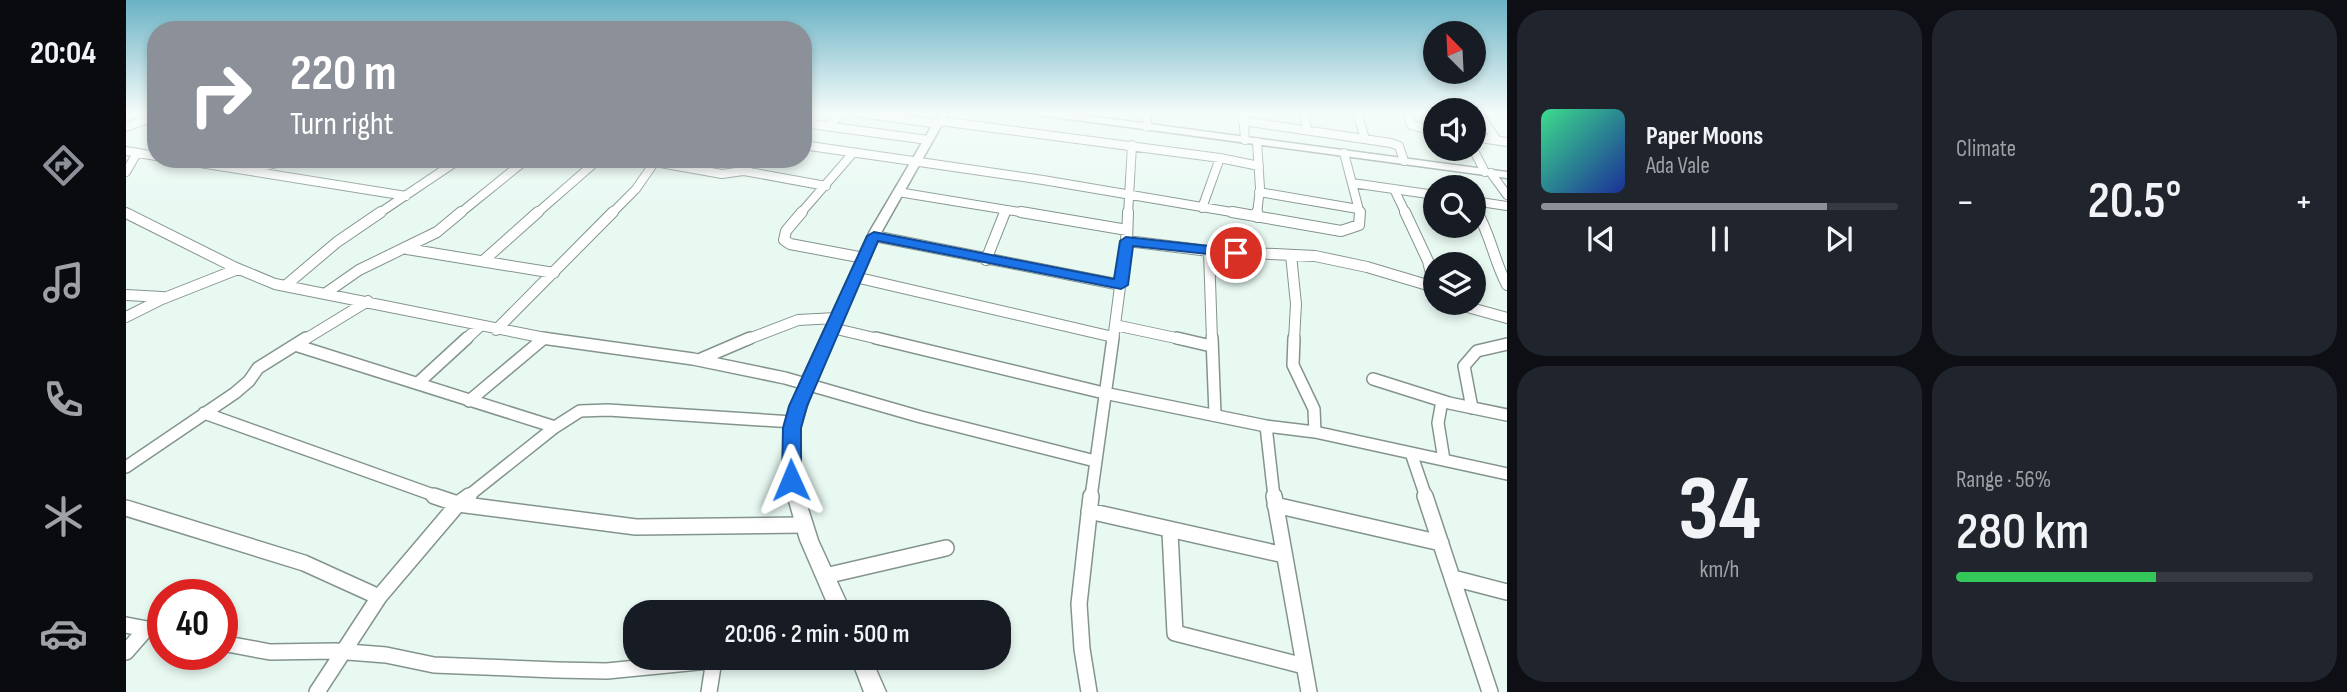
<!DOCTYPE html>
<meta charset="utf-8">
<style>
body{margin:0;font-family:"Sofia Sans Condensed",sans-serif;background:#20242c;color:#f1f3f6;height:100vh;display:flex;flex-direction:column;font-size:26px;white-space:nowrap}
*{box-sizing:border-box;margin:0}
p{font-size:23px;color:#9ea1a6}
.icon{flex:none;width:38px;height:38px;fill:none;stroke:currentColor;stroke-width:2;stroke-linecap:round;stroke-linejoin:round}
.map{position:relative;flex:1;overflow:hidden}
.sheet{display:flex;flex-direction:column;gap:10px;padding:10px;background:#0d0f14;width:840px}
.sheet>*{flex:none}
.hud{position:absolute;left:21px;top:21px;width:665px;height:147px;border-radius:28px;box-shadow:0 4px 10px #0003;background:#8c9099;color:#fff;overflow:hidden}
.needle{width:46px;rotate:336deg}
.fabs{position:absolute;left:1297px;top:21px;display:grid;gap:14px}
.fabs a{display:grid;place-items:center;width:63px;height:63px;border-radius:50%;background:#171b24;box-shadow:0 4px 10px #0003;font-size:35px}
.speed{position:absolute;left:21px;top:579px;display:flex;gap:14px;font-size:35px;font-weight:700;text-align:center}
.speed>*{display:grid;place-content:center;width:91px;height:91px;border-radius:50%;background:#171b24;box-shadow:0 4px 10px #0003;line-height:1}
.speed .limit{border:10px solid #d22;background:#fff;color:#111}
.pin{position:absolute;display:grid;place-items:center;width:60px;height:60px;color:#fff;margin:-30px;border:4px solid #fff;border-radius:50%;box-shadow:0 2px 7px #0007}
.me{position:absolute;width:77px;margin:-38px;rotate:359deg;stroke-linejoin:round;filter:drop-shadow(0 0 5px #0008)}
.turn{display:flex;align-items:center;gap:24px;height:147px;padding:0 28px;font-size:32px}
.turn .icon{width:91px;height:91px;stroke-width:2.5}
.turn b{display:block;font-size:49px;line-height:60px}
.big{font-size:52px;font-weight:600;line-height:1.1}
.sheet .widget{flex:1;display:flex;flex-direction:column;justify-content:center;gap:10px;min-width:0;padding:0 24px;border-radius:28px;background:#20242c}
.sheet .dial{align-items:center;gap:0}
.dial b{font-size:91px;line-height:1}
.song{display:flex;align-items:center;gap:21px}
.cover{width:84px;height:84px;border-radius:10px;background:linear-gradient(135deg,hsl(150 70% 55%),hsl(230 70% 35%))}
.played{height:7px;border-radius:4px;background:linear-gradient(90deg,#8c9099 80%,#363941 80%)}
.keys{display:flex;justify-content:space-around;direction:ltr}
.heat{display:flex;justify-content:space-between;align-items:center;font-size:38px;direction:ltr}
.charge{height:10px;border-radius:5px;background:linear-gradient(90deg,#34c759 56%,#363941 0)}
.sheet .tiles{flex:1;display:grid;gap:10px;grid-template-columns:repeat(2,1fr)}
.trip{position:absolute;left:497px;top:600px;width:388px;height:70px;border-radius:28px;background:#171b24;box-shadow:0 4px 10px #0003;font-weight:600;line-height:70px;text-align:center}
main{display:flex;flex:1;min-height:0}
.dock{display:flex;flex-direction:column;width:126px;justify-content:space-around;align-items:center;background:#090b0e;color:#9ea1a6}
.dock .icon{width:49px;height:49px}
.dock .active{color:#8c9099}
.dock b{font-size:32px;color:#f1f3f6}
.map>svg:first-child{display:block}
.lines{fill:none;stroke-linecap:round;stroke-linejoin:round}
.minor-far3-casing{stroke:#84948d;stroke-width:10}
.minor-far2-casing{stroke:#84948d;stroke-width:12}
.minor-far1-casing{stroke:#84948d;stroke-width:14}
.minor-casing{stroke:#84948d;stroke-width:18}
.tertiary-casing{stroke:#84948d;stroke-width:3}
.minor-far3{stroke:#fff;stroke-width:8}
.minor-far2{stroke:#fff;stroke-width:10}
.minor-far1{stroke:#fff;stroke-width:11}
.minor{stroke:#fff;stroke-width:15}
.tertiary{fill:#fff;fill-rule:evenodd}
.route{fill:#1a73e8;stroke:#114b97;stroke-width:2}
</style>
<main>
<nav class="dock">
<b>20:04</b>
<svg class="icon active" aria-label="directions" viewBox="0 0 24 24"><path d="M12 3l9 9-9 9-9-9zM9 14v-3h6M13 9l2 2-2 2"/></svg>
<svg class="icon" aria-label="music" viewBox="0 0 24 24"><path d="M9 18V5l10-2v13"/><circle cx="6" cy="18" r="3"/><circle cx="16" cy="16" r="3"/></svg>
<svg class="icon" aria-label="phone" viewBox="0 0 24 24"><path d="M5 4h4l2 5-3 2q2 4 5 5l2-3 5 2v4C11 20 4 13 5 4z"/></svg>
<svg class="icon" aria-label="climate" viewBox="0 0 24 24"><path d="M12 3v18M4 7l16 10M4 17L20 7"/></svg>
<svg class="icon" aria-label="car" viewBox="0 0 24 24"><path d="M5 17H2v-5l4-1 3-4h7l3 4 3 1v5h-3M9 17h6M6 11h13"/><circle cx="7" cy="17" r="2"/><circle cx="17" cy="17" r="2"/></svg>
</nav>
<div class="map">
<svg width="1381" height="692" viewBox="0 0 1381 692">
<rect width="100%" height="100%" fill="#e8f9f2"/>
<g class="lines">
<g class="minor-far3-casing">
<path id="minor-far3" d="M728,112L812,124
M1021,112V127
M1117,112L1119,140
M1178,112L1181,130
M1231,112L1239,139
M1281,112L1285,125L1309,131
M1351,112L1371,140
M814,121L1094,158L1133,166
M1117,121L1265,143L1273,146L1278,161
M677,123L802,140
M704,126L715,112
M0,127L30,116
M1348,137L1381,142
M1131,142L1134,188L1131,214
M677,145L917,180L1117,214
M1347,149L1359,172
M0,151L30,156
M1218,153L1234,214
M49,159L280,196
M512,159L596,174L617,171L630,159
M126,170L164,159
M618,171L700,186
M0,172L11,153
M1365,173L1381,195
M1226,183L1309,195
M1268,189L1280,214
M772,192L906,214
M1133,192L1232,209
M1348,201L1381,206
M1076,208L1094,158
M1348,208L1352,214
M252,214L334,159
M333,214L401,159
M410,214L473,159
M485,214L510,189L528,163
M674,214L727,153
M878,214L880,210
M1002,214L1006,145"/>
</g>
<g class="minor-far2-casing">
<path id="minor-far2" d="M676,212L660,231L658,240L664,244L738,258
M1002,212L1001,241L1083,251
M1106,212L1215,231L1233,225L1234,212
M1279,212L1302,261L1309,291
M1351,212C1365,236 1368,261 1381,285
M0,213L108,267L149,284L429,340
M1131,217V212
M748,236L995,285L1001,230L895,212
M281,249L428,273
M1165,255L1170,304L1168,340
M860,260L879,212
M357,261L412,212
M729,277L987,337
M159,286L211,242L255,212
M200,293L233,270L311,232L335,212
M0,295L36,297
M1327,303L1381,318
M0,317L36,299L112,269
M989,325L995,279
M706,328L757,340
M370,330L487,212
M178,340L242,301
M339,340L353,327
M620,340L672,320L710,318
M987,340L989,325L1059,340
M1086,340L1083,251L1189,256L1241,267L1308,287"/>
</g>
<g class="minor-far1-casing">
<path id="minor-far1" d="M416,338L567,359L659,378L795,417L969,461
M750,338L978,393L1140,426L1189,432L1381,474
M1051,338L1085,346
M1086,338L1089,414
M1168,338L1167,365L1188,409L1189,432
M169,345L429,427L341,497
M575,359L624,338
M1247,379L1323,403L1381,415
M292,383L341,338
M343,401L417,339
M1316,401L1312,423L1318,460
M1346,408L1338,366L1351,351L1381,344
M78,413L313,497
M1140,426L1148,497
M429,427L454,411L482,410L667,422
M1285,453L1300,497
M0,467L109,393L123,381L132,368L180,338
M965,497L987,338"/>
</g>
<g class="minor-casing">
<path id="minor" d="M1148,496L1183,692
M1299,496L1364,692
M332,504L343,496
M332,504L510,527L679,525
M1149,505L1315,543
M0,508L178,563L253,597
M963,511L1158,555
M1044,532L1049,633L1178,666
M699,576L820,548
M1327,578L1381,592
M0,625L37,632
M96,643L144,652L209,651L260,655L308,665L430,670L481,671L613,658
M0,652L20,629
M191,692L253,597L332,504L308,496
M583,692L588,660
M963,692L956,649L953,604L965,496"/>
</g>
<g class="tertiary-casing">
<path id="tertiary" d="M814,112H823L756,231L688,383L674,428L673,480L692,540L725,612H705L674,540L657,480L658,428L674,383L744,231Z
M909,112H934L1381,172V178L913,115Z
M725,658H745L760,692H738Z"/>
</g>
<use href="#minor-far3" class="minor-far3"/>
<use href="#minor-far2" class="minor-far2"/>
<use href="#minor-far1" class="minor-far1"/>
<use href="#minor" class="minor"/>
<use href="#tertiary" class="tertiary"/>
</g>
<linearGradient id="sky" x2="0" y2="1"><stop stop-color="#6ab2c5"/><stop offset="0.54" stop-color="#f5fcf9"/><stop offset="1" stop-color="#f5fcf9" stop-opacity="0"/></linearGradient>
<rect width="1381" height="209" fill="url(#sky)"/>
<path class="route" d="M748,232L988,279L994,241L1000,237L1110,249L1117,253L1110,257L1007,246L1002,285L995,289L752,241L681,406L675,428V480L672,486L665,488L659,486L656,480L657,428L663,406L741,236Z"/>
</svg>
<div class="fabs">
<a><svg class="needle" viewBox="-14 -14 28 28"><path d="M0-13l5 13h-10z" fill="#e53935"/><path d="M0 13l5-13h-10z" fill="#9ea1a6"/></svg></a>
<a><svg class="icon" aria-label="sound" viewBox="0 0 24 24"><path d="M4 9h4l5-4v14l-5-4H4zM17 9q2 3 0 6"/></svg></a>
<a><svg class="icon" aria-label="search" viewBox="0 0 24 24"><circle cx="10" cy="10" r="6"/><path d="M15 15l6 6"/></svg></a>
<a><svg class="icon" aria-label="layers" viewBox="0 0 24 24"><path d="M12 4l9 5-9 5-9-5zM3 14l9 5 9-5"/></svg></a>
</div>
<div class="speed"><div class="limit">40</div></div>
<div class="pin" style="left:1110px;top:253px;background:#d93025"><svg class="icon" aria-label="arrive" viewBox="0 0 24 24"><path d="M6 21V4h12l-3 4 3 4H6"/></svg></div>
<svg class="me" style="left:665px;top:480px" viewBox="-20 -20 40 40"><path d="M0-17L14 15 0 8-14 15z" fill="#1a73e8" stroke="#fff" stroke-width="4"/></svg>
<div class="trip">20:06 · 2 min · 500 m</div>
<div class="hud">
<div class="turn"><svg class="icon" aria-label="right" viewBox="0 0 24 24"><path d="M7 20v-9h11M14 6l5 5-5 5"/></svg><div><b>220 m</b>Turn right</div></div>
</div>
</div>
<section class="sheet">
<div class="tiles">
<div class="widget">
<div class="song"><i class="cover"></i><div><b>Paper Moons</b><p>Ada Vale</p></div></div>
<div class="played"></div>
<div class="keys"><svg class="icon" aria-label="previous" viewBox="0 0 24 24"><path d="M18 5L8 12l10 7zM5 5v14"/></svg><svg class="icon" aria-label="pause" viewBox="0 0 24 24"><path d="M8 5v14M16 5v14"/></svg><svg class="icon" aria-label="next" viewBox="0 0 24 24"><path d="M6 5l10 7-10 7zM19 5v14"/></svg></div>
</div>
<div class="widget"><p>Climate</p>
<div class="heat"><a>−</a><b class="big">20.5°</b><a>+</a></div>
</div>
<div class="widget dial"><b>34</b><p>km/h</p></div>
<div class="widget"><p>Range · 56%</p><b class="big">280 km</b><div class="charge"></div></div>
</div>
</section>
</main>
